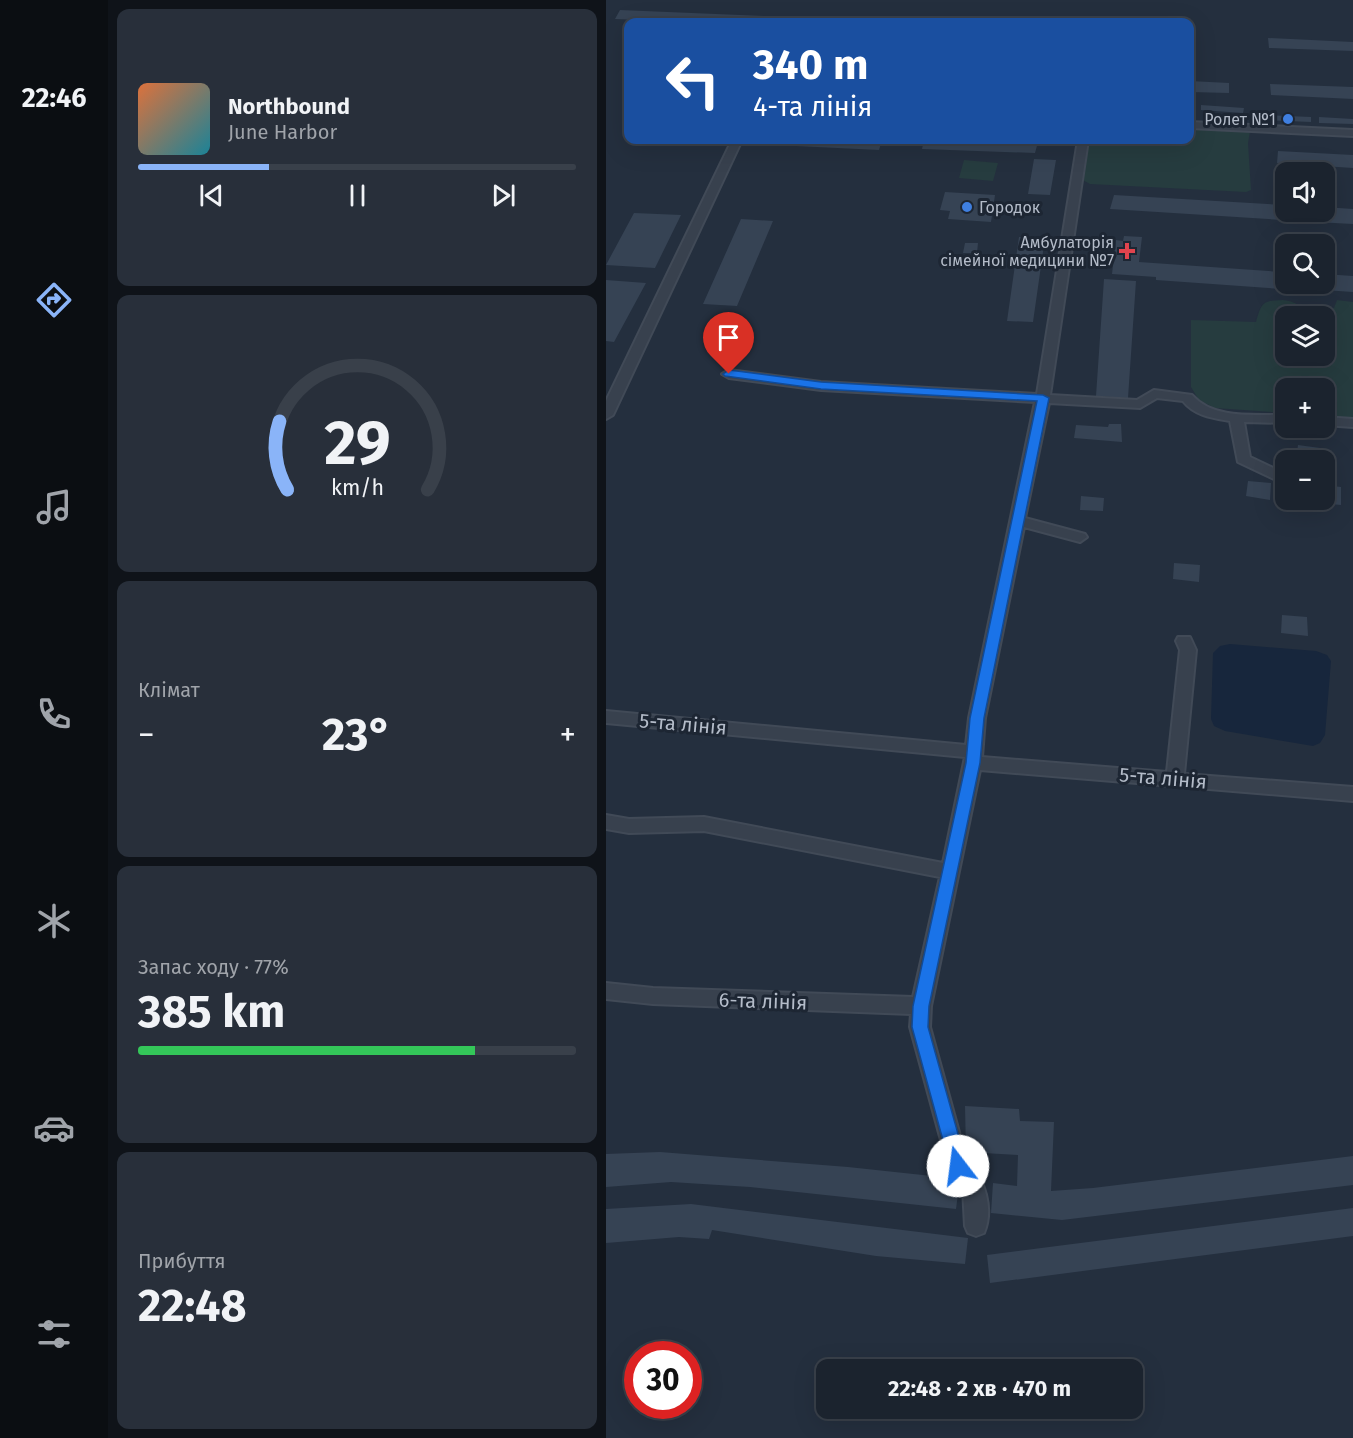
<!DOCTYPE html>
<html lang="uk">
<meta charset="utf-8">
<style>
body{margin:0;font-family:"Fira Sans",sans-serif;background:#282f3a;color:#f1f3f6;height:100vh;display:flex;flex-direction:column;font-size:22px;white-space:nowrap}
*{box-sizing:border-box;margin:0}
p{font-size:20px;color:#a0a4aa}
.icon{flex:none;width:33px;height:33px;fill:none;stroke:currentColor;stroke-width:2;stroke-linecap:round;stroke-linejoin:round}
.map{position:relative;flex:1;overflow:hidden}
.sheet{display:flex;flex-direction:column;gap:9px;padding:9px;background:#0f1319;width:498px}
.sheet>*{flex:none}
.top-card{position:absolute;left:18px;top:18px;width:570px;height:126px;border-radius:12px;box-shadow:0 6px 24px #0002,0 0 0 2px #39404a;background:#1a4fa0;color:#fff;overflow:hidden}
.buttons{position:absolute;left:669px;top:162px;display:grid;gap:12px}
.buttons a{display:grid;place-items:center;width:60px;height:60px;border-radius:12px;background:#1b232e;box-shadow:0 6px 24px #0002,0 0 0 2px #39404a;font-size:30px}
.speed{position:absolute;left:18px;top:1341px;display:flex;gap:12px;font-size:30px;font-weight:700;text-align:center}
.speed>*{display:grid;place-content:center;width:78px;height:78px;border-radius:50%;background:#1b232e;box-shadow:0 6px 24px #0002,0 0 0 2px #39404a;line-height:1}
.speed .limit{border:9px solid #d22;background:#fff;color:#111}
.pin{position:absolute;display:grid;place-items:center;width:51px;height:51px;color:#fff;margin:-62px -26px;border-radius:50% 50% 50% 0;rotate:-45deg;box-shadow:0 0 6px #0007}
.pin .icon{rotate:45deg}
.me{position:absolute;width:66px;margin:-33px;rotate:345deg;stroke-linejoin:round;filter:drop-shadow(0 0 4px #0008)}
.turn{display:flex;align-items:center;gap:21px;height:126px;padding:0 30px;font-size:27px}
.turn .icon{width:78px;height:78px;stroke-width:2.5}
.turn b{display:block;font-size:42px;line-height:51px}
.big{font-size:45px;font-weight:700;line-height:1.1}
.sheet .card{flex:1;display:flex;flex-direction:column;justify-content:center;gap:9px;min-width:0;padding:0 21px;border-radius:12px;background:#282f3a}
.sheet .dial{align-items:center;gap:0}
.dial svg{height:156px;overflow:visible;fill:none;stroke:#39404a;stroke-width:7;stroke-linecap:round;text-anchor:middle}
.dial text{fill:#f1f3f6;stroke:none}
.song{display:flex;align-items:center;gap:18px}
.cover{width:72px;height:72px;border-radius:9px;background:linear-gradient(135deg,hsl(20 70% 55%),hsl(190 70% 35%))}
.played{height:6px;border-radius:3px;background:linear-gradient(90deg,#8ab4f8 30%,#39404a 30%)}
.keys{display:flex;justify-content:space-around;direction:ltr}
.heat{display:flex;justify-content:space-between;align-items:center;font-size:33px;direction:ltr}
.charge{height:9px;border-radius:4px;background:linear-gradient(90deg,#34c759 77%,#39404a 0)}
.trip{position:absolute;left:210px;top:1359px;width:327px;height:60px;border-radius:12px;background:#1b232e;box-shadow:0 6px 24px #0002,0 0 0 2px #39404a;font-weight:700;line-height:60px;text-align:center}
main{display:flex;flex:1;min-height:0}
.menu{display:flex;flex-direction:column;width:108px;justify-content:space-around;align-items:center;background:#0b0e12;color:#a0a4aa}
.menu .icon{width:42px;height:42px}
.menu .current{color:#8ab4f8}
.menu b{font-size:27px;color:#f1f3f6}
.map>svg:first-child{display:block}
.green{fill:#263c3f;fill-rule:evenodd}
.water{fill:#17263c}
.building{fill:#364354}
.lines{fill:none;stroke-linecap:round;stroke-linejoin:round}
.minor-casing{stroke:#414a57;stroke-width:4}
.minor{fill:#38414e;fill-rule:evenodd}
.route{fill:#1a73e8;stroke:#114b97;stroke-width:1.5}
.shop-dot{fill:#3f7fe0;stroke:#1d2633;stroke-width:2}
.health-dot{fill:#e0444e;stroke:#1d2633;stroke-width:2}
.labels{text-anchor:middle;stroke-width:6;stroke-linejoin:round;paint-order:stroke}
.far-poi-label{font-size:16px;fill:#b4bcc9;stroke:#1d2633;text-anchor:end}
.street-label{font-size:20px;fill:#b4bcc9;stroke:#1d2633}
</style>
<main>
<nav class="menu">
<b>22:46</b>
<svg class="icon current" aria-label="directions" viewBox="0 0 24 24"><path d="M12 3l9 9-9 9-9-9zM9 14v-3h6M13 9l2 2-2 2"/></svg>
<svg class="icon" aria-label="music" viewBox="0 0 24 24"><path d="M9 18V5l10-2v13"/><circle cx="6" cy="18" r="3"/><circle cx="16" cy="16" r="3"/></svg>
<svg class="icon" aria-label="phone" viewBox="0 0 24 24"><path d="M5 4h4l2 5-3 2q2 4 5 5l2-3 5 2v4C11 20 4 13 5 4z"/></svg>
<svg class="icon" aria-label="climate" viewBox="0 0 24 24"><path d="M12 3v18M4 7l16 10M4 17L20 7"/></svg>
<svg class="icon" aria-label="car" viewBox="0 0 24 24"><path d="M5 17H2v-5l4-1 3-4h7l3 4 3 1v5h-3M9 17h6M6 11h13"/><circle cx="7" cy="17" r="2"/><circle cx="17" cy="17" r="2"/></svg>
<svg class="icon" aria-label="filters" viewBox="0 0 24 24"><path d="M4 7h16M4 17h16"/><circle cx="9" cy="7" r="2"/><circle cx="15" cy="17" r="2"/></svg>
</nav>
<section class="sheet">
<div class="card">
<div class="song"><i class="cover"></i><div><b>Northbound</b><p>June Harbor</p></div></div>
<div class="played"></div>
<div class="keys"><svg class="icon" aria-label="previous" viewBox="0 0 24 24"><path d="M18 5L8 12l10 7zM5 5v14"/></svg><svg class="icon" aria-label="pause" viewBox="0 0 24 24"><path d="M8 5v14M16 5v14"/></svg><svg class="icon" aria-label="next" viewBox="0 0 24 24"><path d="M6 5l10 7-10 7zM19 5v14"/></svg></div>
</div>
<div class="card dial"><svg viewBox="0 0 100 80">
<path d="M14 69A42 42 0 1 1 86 69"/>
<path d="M14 69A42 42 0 0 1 10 34" stroke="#8ab4f8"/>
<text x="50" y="56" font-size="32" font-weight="700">29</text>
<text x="50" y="72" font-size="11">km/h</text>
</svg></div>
<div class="card"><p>Клімат</p>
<div class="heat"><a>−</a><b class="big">23°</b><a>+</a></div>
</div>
<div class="card"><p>Запас ходу · 77%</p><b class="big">385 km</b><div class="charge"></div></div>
<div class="card"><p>Прибуття</p><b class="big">22:48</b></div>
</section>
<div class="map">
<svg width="747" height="1438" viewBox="0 0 747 1438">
<rect width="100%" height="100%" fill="#242f3e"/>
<path class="green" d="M584,129L644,131L642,143L645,190L640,192L484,184L475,179L483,140H584Z
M358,160L392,163L387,181L353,178Z
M677,300C686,301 689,303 696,307C706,311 718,309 728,308L731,300L747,302V418L719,416L718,388H680L679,413L609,408L593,400L585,387V320L650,322C656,302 656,301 677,300ZM680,316H718V356H680Z"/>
<path class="water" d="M624,644L710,651L721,655L725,661L719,735L714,743L707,746L619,731L608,726L605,719L607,653L614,646Z"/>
<path class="building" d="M14,10L180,17L177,22H86L9,19Z
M222,19L262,21V22H221Z
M662,38L747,42V51L663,48Z
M584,81L623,83V93L584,92Z
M664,84L747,87V99L665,95Z
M595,105L638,108L637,113L595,110Z
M658,115L705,117V122L658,120Z
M713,117L747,119V124L713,123Z
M171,140H276L273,150L169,145Z
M318,140H379L432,142L429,153L316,149Z
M672,151L747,155V168L671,163Z
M428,159L450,160L444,195L422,194Z
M339,192L389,195L385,222L342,219L344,211L334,210Z
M508,195L677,205V220L504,209Z
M718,207L747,209V224L709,222L708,212H718Z
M28,213L75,215L49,268L0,265Z
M135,219L167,221L131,306L97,304Z
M518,236L536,237L533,262L676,272V289L550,280V277L506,274L510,240L517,241Z
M413,237L439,238L427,322L401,321Z
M359,243H372L371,253H357Z
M718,274L747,276V292L717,290Z
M498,279L530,281L522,398L490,396Z
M0,280L40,283L8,342L0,341Z
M503,424H515L516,442L468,438L470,425L502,427Z
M692,445L714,448L713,457L691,453Z
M642,481L665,483L664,500L640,496Z
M718,485L735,487V505L714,503V500H718Z
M475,496L498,498L497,511L474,510Z
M568,563L594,565L593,582L567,579Z
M676,615L701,617L702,636L675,633Z
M359,1106L413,1109L414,1121L448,1122L445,1191L487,1188L747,1156V1185L456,1220L385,1213L387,1183L411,1186L412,1155L360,1152Z
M54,1152L242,1167L354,1179L350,1209L144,1187L65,1182L0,1187V1154Z
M85,1204L362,1238L359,1264L270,1256L106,1230L103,1239L73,1237L0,1243V1209Z
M747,1208V1236L384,1283L381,1255Z"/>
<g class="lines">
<g class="minor-casing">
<path id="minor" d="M584,122L747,130V136L584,128Z
M126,140H136L7,415L0,419V401Z
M472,140H482L444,395L531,400L548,390L586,395C608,420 649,414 680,415V423L638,422L644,457L680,474V480H670L632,462L624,421C607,418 589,416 577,401L551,398L534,408L443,403L419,518L479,534L481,537L474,542L418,527L379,718L376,757L561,772L574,650L570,641L572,637H584L590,650L578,774L747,787V801L374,770L325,1006L324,1027L361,1161C379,1178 388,1209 378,1233L370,1236L362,1233L359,1226L357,1188L342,1166L304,1027L305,1014L47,1004L0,999V983L47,988L307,997L334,877L98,831L23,833L0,829V815L23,819L98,817L337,863L359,757L0,723V711L360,745L363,718L429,402L215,390L123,378L116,374L123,370L215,382L431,394Z
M718,417L747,419V427L718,425Z"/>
</g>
<use href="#minor" class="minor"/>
</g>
<path class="route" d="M123,370L215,382L437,395L443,398L378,718L374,763L323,1006L322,1027L361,1166L358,1172L352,1174L346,1172L344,1166L306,1027L307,1006L360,763L364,718L431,401L215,389L119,376L117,374Z"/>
<g class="shop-dot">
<circle cx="682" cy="119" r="6"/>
<circle cx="361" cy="207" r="6"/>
</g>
<path class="health-dot" d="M518 242h6v6h6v6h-6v6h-6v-6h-6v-6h6z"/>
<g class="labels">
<g class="far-poi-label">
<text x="670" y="125">Ролет №1</text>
<text x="373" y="213" text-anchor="start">Городок</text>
<text x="508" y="248">Амбулаторія<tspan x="508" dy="18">сімейної медицини №7</tspan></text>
</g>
<g class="street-label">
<text transform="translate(77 724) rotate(5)" y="7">5-та лінія</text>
<text transform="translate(557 778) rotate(5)" y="7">5-та лінія</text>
<text transform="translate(157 1001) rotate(2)" y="7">6-та лінія</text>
</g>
</g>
</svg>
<div class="buttons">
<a><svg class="icon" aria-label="sound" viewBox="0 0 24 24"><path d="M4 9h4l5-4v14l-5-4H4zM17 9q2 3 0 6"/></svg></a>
<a><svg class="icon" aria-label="search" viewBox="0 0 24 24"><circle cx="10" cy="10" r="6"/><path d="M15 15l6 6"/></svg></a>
<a><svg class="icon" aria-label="layers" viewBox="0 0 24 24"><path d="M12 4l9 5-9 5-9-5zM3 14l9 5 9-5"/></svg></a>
<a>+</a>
<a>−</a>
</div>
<div class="speed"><div class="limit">30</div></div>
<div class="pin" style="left:123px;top:374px;background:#d93025"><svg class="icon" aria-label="arrive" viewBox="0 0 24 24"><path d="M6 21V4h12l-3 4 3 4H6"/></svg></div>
<svg class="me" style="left:352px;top:1166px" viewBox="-20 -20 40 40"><circle r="19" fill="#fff"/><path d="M0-13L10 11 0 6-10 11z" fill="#1a73e8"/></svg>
<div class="trip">22:48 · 2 хв · 470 m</div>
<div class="top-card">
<div class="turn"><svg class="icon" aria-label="left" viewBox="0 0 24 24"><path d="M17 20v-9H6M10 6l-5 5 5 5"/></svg><div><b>340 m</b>4-та лінія</div></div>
</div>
</div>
</main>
